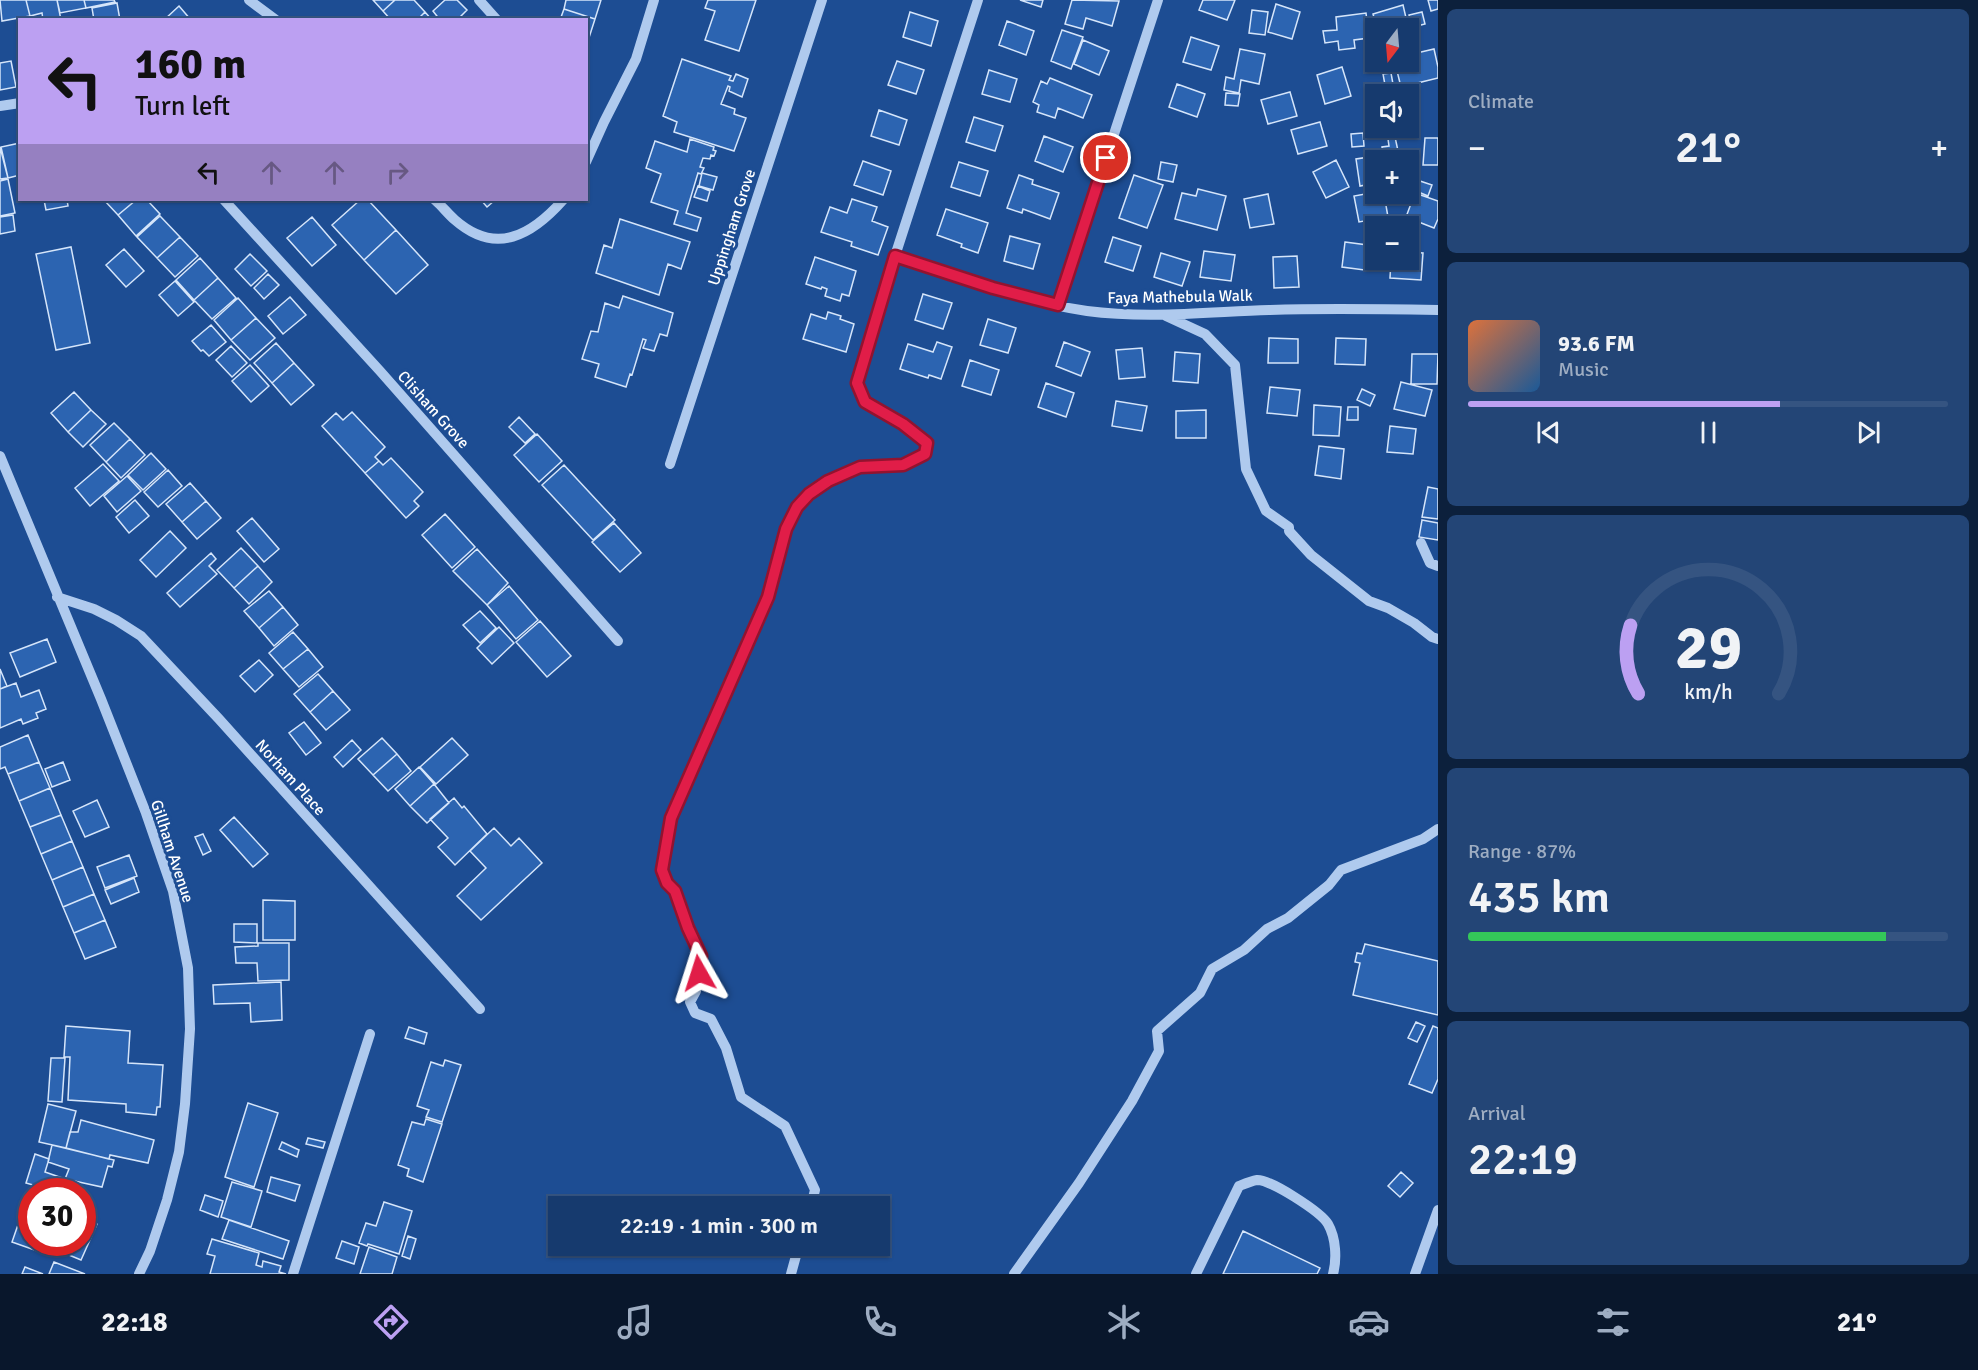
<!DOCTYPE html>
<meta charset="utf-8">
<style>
body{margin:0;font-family:Signika,sans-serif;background:#234576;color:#f1f3f6;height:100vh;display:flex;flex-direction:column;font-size:22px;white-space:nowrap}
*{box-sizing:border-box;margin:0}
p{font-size:20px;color:#9eadc2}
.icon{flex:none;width:33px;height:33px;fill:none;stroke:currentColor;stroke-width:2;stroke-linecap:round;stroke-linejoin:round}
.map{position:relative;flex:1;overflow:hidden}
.panel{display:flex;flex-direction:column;gap:9px;padding:9px;background:#0c203c;width:540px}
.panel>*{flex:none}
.banner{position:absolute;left:18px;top:18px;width:570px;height:183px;border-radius:0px;box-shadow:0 2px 4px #0004,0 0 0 2px #355481;background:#bca0f2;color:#111;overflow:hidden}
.needle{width:39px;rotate:196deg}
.controls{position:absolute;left:1365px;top:18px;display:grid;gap:12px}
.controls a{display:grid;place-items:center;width:54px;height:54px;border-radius:0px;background:#163a6e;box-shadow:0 2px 4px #0004,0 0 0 2px #355481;font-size:30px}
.speed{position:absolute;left:18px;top:1178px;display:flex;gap:12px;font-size:30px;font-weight:700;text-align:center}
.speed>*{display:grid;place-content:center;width:78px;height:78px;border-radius:50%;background:#163a6e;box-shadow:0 2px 4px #0004,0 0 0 2px #355481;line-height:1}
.speed .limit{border:9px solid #d22;background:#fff;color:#111}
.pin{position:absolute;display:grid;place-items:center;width:51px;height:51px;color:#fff;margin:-26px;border:3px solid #fff;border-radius:50%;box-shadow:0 2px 6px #0007}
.me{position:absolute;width:66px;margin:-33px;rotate:354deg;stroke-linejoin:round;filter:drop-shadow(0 0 4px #0008)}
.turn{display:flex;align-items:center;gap:21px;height:126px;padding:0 18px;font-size:27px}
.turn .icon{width:78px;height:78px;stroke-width:2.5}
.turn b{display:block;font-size:42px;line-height:51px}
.lanes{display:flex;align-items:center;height:57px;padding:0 18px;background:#0003;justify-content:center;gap:30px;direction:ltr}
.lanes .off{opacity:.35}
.big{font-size:45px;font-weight:600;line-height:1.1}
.panel .tile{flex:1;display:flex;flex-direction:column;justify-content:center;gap:9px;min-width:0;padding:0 21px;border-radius:9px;background:#234576}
.panel .dial{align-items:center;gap:0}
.dial svg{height:156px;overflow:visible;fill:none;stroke:#355481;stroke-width:7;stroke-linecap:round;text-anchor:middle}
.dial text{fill:#f1f3f6;stroke:none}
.song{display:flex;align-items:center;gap:18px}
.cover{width:72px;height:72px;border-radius:9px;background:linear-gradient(135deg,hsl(20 70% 55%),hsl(210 70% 35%))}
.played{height:6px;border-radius:3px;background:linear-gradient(90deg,#bca0f2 65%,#355481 65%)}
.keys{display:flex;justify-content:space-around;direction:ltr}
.heat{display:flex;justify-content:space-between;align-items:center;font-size:33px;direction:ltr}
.charge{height:9px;border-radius:4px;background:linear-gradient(90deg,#34c759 87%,#355481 0)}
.trip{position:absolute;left:548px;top:1196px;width:342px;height:60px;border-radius:0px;background:#163a6e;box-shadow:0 2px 4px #0004,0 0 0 2px #355481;font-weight:600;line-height:60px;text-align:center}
.dock{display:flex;height:96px;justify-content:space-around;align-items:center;background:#09172c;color:#9eadc2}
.dock .icon{width:42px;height:42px}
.dock .current{color:#bca0f2}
.dock b{font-size:27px;color:#f1f3f6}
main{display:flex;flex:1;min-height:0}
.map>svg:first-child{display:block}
.building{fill:#2c64b1;stroke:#d5e5fa;stroke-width:1.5}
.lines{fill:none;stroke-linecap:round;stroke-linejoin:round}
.minor{stroke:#afcaee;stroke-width:10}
.route-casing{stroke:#92132f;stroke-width:15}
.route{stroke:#e11d48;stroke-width:10}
.labels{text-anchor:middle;stroke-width:6;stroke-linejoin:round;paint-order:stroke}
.street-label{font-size:16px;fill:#fff;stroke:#1d4d93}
</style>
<main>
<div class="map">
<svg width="1438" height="1274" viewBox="0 0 1438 1274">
<rect width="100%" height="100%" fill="#1d4d93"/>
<path class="building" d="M0,0H26L30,16L2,21Z
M26,0H57L61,20H43L42,13L30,16Z
M57,0H84L86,8L60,13Z
M84,0H114L115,2L86,8Z
M373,0H395L383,11Z
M395,0H414L425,12L417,20H391L383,11Z
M445,0H457L467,10L457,20H440L433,11Z
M566,0H601L595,19L564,9Z
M708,0H756L739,51L705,40L715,11L705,8Z
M1020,0H1043L1041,7Z
M1072,0L1119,1L1112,26L1086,18L1083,29L1065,24Z
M1203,0H1235L1227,20L1199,10Z
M1428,0H1438V9L1431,11Z
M117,3L120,20H94L92,8Z
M1276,4L1300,12L1292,39L1268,32Z
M1403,5L1410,35H1408V28H1377L1373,14Z
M179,6L191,20H164Z
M564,9L595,19L586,47V20H560Z
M1252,10L1268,12L1265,35L1249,33Z
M425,12L432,20H417Z
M910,12L938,21L931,46L903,37Z
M1422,12L1425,24L1413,27L1409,15Z
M1366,13L1369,38L1354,40L1355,48L1339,50L1338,41L1325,43L1323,31L1337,30L1336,17Z
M1007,21L1034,31L1026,55L999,45Z
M1062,30L1083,37L1071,69L1051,61Z
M1191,37L1219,46L1211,70L1183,62Z
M1083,40L1109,51L1099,75L1074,64Z
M1240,49L1265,54L1259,84L1241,80L1239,93L1224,90L1226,77L1234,79Z
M1434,49L1438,67V78L1401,87L1396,67L1398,66L1397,62H1408V55Z
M1376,57V62H1384L1385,70L1368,73L1366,59Z
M682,59L731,76L729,80L733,81L736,74L748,79L742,97L729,91L730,87L728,86L721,104L735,109L734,114L746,118L734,151L674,132L677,122L663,116Z
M11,61L16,87L0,90V63Z
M897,61L924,70L916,94L888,85Z
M1342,67L1351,96L1325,104L1317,75Z
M989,70L1017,79L1010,102L982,94Z
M1391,73L1393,84L1385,85L1383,74Z
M1050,78L1092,95L1083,118L1058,108L1055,118L1037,112L1039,105L1033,102L1041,81L1047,84Z
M1177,84L1205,94L1197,117L1169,107Z
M1290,92L1297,116L1268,124L1261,100Z
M1226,93L1240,94L1238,106L1225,105Z
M879,110L907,120L899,145L871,136Z
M974,117L1003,126L995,151L966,142Z
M1320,122L1327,146L1298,154L1291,130Z
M1363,133L1364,146L1352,147L1351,134Z
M1044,136L1073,147L1063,172L1035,161Z
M1395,137L1400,160H1376V183L1360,186L1356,159L1383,155L1382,147L1389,146L1388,139Z
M1425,138H1438V165H1423Z
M690,139L714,147L713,150L716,151L714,156L711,155L710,159L703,158L700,167L704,168L701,174L698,173L686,213L701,218L697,231L674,224L678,211L651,202L661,174L646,168L655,141L687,152Z
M20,143V175L8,178L1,147Z
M0,147L8,178L0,179Z
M1336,160L1349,187L1326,198L1313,172Z
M863,161L891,171L883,195L854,185Z
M959,162L988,171L980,196L951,187Z
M1161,162L1177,165L1173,182L1158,179Z
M702,173L717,177L713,190L699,186Z
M1019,175L1033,180L1032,184L1059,193L1050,219L1023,209L1022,213L1007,208Z
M1134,175L1163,185L1147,228L1119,218Z
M8,179L15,213L0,216V181Z
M1420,181L1432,185L1428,196L1416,191Z
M698,186L710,191L707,201L694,197Z
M1198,189L1226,196L1217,230L1175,219L1182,193L1196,196Z
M1376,192L1384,194L1388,217L1359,222L1354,196Z
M1415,193L1438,201V219L1434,228L1406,217Z
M1268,194L1274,224L1250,228L1244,199Z
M1386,194H1398L1399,202L1386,203Z
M852,199L877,207L872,221L888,227L878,255L851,246L852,242L821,232L830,207L847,213Z
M44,200H67L68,206L46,210Z
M104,200H136L118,215Z
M136,200H147L160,214L136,236L118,215Z
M360,200H368L396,230L364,260L332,225Z
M481,200H495L487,207Z
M946,209L988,223L978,253L961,247L962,244L937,235Z
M13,215L15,231L0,234V217Z
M160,216L180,237L157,258L137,237Z
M312,217L336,245L312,266L287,238Z
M620,219L690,242L681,269L668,264L659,295L596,273L604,245L612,248Z
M396,230L428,265L396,294L364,260Z
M1010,236L1040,244L1033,269L1004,261Z
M180,237L198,256L175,277L157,258Z
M1113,237L1141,246L1133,271L1105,262Z
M1345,242L1375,246L1372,271L1342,267Z
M71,247L90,343L56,350L36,254Z
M124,249L144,271L126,287L106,265Z
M1204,251L1235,255L1231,281L1200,277Z
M1408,252L1423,253L1421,280L1390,278L1391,260H1408Z
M1161,253L1190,262L1182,286L1154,277Z
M250,254L267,271L251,286L235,269Z
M1297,256L1299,287L1274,288L1273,257Z
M815,257L856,271L849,296L842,294L840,301L825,296L827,289L822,287L821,289L806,284Z
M200,258L218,278L194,300L176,280Z
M268,274L279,285L264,299L254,288Z
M218,278L236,298L212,319L194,300Z
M175,281L194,302L178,316L159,295Z
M923,294L952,303L943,329L915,320Z
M623,296L673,313L667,336L660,334L654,351L643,348L646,340L643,339L632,375L630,374L626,387L595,377L599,364L582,359L591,331L598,332L605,303L619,308Z
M290,297L306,315L283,334L268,316Z
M238,298L256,318L231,340L214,320Z
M828,312L841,316L840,319L854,324L846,352L803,339L811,314L826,319Z
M256,318L275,338L250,360L231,340Z
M988,319L1016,328L1008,353L980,345Z
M211,325L226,342L209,356L203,350L201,351L192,341Z
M1269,338L1298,339V363H1268Z
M1336,338L1366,339L1365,365L1335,364Z
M937,342L952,347L941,379L929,375L928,378L900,369L908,344L933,352Z
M1064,342L1090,352L1081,376L1056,366Z
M276,343L294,363L272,383L254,363Z
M231,346L247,363L232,377L216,360Z
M1142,348L1145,377L1119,379L1116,350Z
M1175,352L1200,354L1198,383L1173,381Z
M1412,354H1438L1437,384H1411Z
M970,360L999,370L991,395L962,386Z
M294,363L314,385L291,405L272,383Z
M250,365L269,386L251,402L232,381Z
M1401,382L1432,390L1425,416L1394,409Z
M1046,383L1074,393L1066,417L1038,407Z
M1270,387L1300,390L1297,416L1267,413Z
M1362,389L1375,395L1370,406L1357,400Z
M74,392L91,410L68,432L51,413Z
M1116,401L1147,406L1142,431L1112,426Z
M1314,405L1341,407L1339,436L1313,435Z
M1348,407H1358V420H1347Z
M91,410L106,424L83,447L68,432Z
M1206,410V438H1176V411Z
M352,412L385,447L375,457L379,461L365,473L322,426L336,413L343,420Z
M519,417L535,434L525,443L509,427Z
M114,423L130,439L106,462L90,445Z
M1390,426L1416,429L1413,454L1387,452Z
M537,434L562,461L539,482L514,455Z
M130,439L145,455L121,478L106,462Z
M1319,446L1344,449L1341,479L1315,475Z
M151,453L166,469L143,490L128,475Z
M391,458L423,492L414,501L419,506L406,518L365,473L379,461L383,465Z
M103,464L119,481L90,506L75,488Z
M564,465L615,520L593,540L542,485Z
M168,470L182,486L158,507L144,492Z
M127,476L141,491L117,512L104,496Z
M190,483L206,501L182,522L166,504Z
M1428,487L1438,489V519L1422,517Z
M135,500L149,516L129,533L116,517Z
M206,501L221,518L197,539L182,522Z
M445,514L475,547L452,568L422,535Z
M252,518L279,549L264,562L237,531Z
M1422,520L1438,523V540L1419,537Z
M614,523L641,553L620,572L592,542Z
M170,531L186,548L156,577L140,560Z
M241,548L258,566L234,588L217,570Z
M477,549L508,583L487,605L453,571Z
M211,553L216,559L209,566L217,574L180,607L167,593Z
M258,566L272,582L249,604L234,588Z
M509,586L538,620L516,639L487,605Z
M269,591L283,607L259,628L244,611Z
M283,607L298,625L274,646L259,628Z
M480,611L496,628L480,643L463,625Z
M540,621L571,656L547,677L516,642Z
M499,627L514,643L492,664L477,648Z
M293,632L308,649L283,669L269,653Z
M47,639L56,662L20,677L10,653Z
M308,649L323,667L299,687L283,669Z
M259,660L273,675L255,692L240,676Z
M0,669L7,686L0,689Z
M318,674L333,691L310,712L294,694Z
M16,683L21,697L39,690L46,709L36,713L38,718L23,724L21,719L0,728V689Z
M333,691L350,710L326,730L310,712Z
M304,722L321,743L306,755L289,733Z
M28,735L39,762L8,774L5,767L0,769V747Z
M382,738L397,754L373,775L358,759Z
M452,738L468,755L436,784L420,767Z
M352,740L361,750L343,767L334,757Z
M397,754L411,771L388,791L373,775Z
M39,762L50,788L19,801L8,774Z
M63,762L70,780L52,787L45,769Z
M419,767L434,784L410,806L395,789Z
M434,784L449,803L427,823L410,806Z
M50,788L61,815L30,827L19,801Z
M454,798L462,808L464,806L487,834L455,865L438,847L448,838L430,819Z
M97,800L109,827L85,837L73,811Z
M61,815L72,841L41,854L30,827Z
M234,817L268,854L253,867L220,830Z
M494,828L511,846L519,838L542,863L481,920L457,896L486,868L470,851Z
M203,834L211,851L203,855L195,837Z
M72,841L83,867L52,880L41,854Z
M129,855L137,876L105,888L97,867Z
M83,867L94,894L63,907L52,880Z
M134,878L139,892L111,904L105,890Z
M94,894L105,920L74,933L63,907Z
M263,900L295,901V940H263Z
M105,920L116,947L85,959L74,933Z
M234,924H257V943L234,942Z
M258,943H289V980L258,981L257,963H236L235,947L258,946Z
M1365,944L1438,961V1015L1353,995L1360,963L1355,962L1357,953L1362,954Z
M281,982L282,1020L251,1022L250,1003L214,1004L213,985Z
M1416,1022L1425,1026L1417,1042L1408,1038Z
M66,1026L130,1031L128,1063L163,1065L160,1107H157L156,1115L126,1112V1104L68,1100L70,1057H64Z
M1433,1026L1438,1028V1079L1432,1093L1409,1084Z
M409,1027L427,1033L424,1044L405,1038Z
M51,1058H65L62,1102L48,1101Z
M445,1060L461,1065L442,1122L426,1117L429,1110L417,1106L431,1062L443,1066Z
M248,1103L278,1113L254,1187L225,1177Z
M48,1104L76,1111L66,1148L39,1142Z
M426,1119L442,1124L423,1182L407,1176L409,1169L398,1165L412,1122L424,1125Z
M81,1120L154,1140L148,1163L110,1155L109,1159L66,1148L70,1132H78Z
M308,1138L325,1142L323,1148L306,1144Z
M282,1142L299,1150L297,1157L279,1149Z
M52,1145L114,1160L112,1167L108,1166L102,1187L65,1179L69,1169L48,1162Z
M35,1154L49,1159L45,1172L71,1181L67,1191H54L26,1183Z
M1401,1172L1413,1183L1400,1197L1388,1186Z
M271,1177L300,1185L295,1201L267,1192Z
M232,1182L262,1191L251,1227L221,1217Z
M29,1193L32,1194V1242H50L46,1254L12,1242Z
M205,1195L223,1201L218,1217L200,1210Z
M384,1202L412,1211L399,1254L368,1244L367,1246L359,1243L366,1223L376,1226Z
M82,1217L97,1224L81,1260L57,1250L60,1242H82Z
M229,1220L289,1241L283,1259L222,1239Z
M1243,1231L1320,1268L1317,1274H1223Z
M408,1236L416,1239L410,1259L402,1256Z
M212,1239L259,1253L256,1265L262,1267L263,1261L281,1266L279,1272L286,1274H210L215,1256L207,1254Z
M342,1241L359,1247L354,1264L336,1258Z
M369,1247L397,1257L392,1274H360Z
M54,1262L85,1274H49Z
M25,1267L43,1274H22Z"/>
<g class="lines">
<path class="minor" d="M249,0L276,20
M479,0L497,20
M0,106L20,103
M586,162L604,122L636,59L654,0
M224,200L380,371L618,641
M435,200C442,206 448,214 455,220C496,256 532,235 563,200
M895,256C958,276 1022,302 1087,311C1148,319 1209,312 1269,310C1326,308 1382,309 1438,310
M1058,305L1158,0
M1166,316L1205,334L1235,365L1246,469L1266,511L1289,527V531L1311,555L1369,601L1388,608L1414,623L1432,637L1438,639
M0,456L101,699L146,813L173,891L188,968L190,1029L185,1104L179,1152L167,1200L150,1251L139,1274
M670,464L822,0
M1421,543L1430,563L1438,566
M57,597L94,609L116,620L141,636L219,719L480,1009
M811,1206L815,1190L785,1126L741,1097L726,1048L711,1019L695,1013L690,1002L696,991L701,956L688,928L675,892L667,883L662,870L671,818L767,597L786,529L797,507L809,494L828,481L860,467L903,465L925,455L927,443L903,424L865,402L857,383L895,256L978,0
M293,1274L370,1034
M791,1274L799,1245
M1014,1274L1079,1183L1132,1101L1159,1051L1157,1031L1200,993L1212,969L1244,950L1267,929L1288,918L1329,885L1341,870L1423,839L1438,829
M1196,1274L1239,1186C1244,1184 1251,1181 1257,1180C1270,1179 1321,1212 1328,1224C1336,1238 1337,1259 1333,1274
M1415,1274L1438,1210"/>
</g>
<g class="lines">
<g class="route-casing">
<path id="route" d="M699,973L701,956L688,928L675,891L667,883L662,870L671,818L768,597L786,529L797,507L809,494L828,481L860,467L903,465L925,454L927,443L903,424L865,402L857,383L895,256L993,288L1058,305L1106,158"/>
</g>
<use href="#route" class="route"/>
</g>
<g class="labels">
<g class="street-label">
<text transform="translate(731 227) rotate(-72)" y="6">Uppingham Grove</text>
<text transform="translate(1180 296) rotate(-1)" y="6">Faya Mathebula Walk</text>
<text transform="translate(434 409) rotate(48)" y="6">Clisham Grove</text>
<text transform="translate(291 777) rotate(48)" y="6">Norham Place</text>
<text transform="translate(173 851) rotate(72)" y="6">Gillham Avenue</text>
</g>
</g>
</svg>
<div class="controls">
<a><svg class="needle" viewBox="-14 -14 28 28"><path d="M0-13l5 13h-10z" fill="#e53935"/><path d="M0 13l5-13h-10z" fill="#9eadc2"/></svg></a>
<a><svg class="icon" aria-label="sound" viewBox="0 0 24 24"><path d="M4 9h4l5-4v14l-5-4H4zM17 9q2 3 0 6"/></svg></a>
<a>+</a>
<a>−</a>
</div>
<div class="speed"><div class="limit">30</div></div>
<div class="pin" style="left:1106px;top:158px;background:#d93025"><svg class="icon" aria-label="arrive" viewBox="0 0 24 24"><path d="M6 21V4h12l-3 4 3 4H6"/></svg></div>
<svg class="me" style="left:699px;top:973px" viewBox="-20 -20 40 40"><path d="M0-17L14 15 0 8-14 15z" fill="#e11d48" stroke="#fff" stroke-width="4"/></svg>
<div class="trip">22:19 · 1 min · 300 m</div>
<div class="banner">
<div class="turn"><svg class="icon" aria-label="left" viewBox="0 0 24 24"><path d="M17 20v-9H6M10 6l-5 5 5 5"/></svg><div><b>160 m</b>Turn left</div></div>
<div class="lanes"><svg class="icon" aria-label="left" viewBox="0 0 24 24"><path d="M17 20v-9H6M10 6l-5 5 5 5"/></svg><svg class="icon off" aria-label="ahead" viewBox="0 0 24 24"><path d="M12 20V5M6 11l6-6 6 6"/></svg><svg class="icon off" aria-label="ahead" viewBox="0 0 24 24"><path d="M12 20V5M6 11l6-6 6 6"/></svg><svg class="icon off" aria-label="right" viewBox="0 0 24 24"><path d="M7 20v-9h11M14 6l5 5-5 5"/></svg></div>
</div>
</div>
<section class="panel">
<div class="tile"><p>Climate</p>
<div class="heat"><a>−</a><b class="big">21°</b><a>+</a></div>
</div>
<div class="tile">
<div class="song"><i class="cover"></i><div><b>93.6 FM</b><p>Music</p></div></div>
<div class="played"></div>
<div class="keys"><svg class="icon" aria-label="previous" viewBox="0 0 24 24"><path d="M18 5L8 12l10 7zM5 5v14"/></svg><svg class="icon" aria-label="pause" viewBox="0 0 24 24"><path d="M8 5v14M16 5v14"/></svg><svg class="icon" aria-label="next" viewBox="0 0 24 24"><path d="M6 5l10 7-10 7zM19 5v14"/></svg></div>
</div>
<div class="tile dial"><svg viewBox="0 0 100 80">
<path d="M14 69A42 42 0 1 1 86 69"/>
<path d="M14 69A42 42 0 0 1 10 34" stroke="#bca0f2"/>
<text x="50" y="56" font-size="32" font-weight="700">29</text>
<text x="50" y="72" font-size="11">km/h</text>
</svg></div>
<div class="tile"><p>Range · 87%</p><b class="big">435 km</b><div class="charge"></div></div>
<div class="tile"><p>Arrival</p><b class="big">22:19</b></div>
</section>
</main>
<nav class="dock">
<b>22:18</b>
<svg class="icon current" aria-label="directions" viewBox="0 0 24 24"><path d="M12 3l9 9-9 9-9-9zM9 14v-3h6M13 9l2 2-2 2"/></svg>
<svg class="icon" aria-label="music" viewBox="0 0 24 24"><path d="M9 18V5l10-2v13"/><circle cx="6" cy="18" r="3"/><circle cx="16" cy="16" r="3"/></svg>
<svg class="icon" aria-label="phone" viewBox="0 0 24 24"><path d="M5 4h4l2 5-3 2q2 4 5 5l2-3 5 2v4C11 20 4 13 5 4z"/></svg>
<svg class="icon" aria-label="climate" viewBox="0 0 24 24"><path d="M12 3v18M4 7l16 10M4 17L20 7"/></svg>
<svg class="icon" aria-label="car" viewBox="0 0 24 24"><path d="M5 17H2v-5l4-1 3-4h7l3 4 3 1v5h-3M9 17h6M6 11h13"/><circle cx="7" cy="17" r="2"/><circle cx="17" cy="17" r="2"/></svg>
<svg class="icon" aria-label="filters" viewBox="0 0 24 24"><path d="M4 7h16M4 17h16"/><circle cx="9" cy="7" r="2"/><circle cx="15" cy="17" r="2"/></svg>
<b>21°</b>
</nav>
